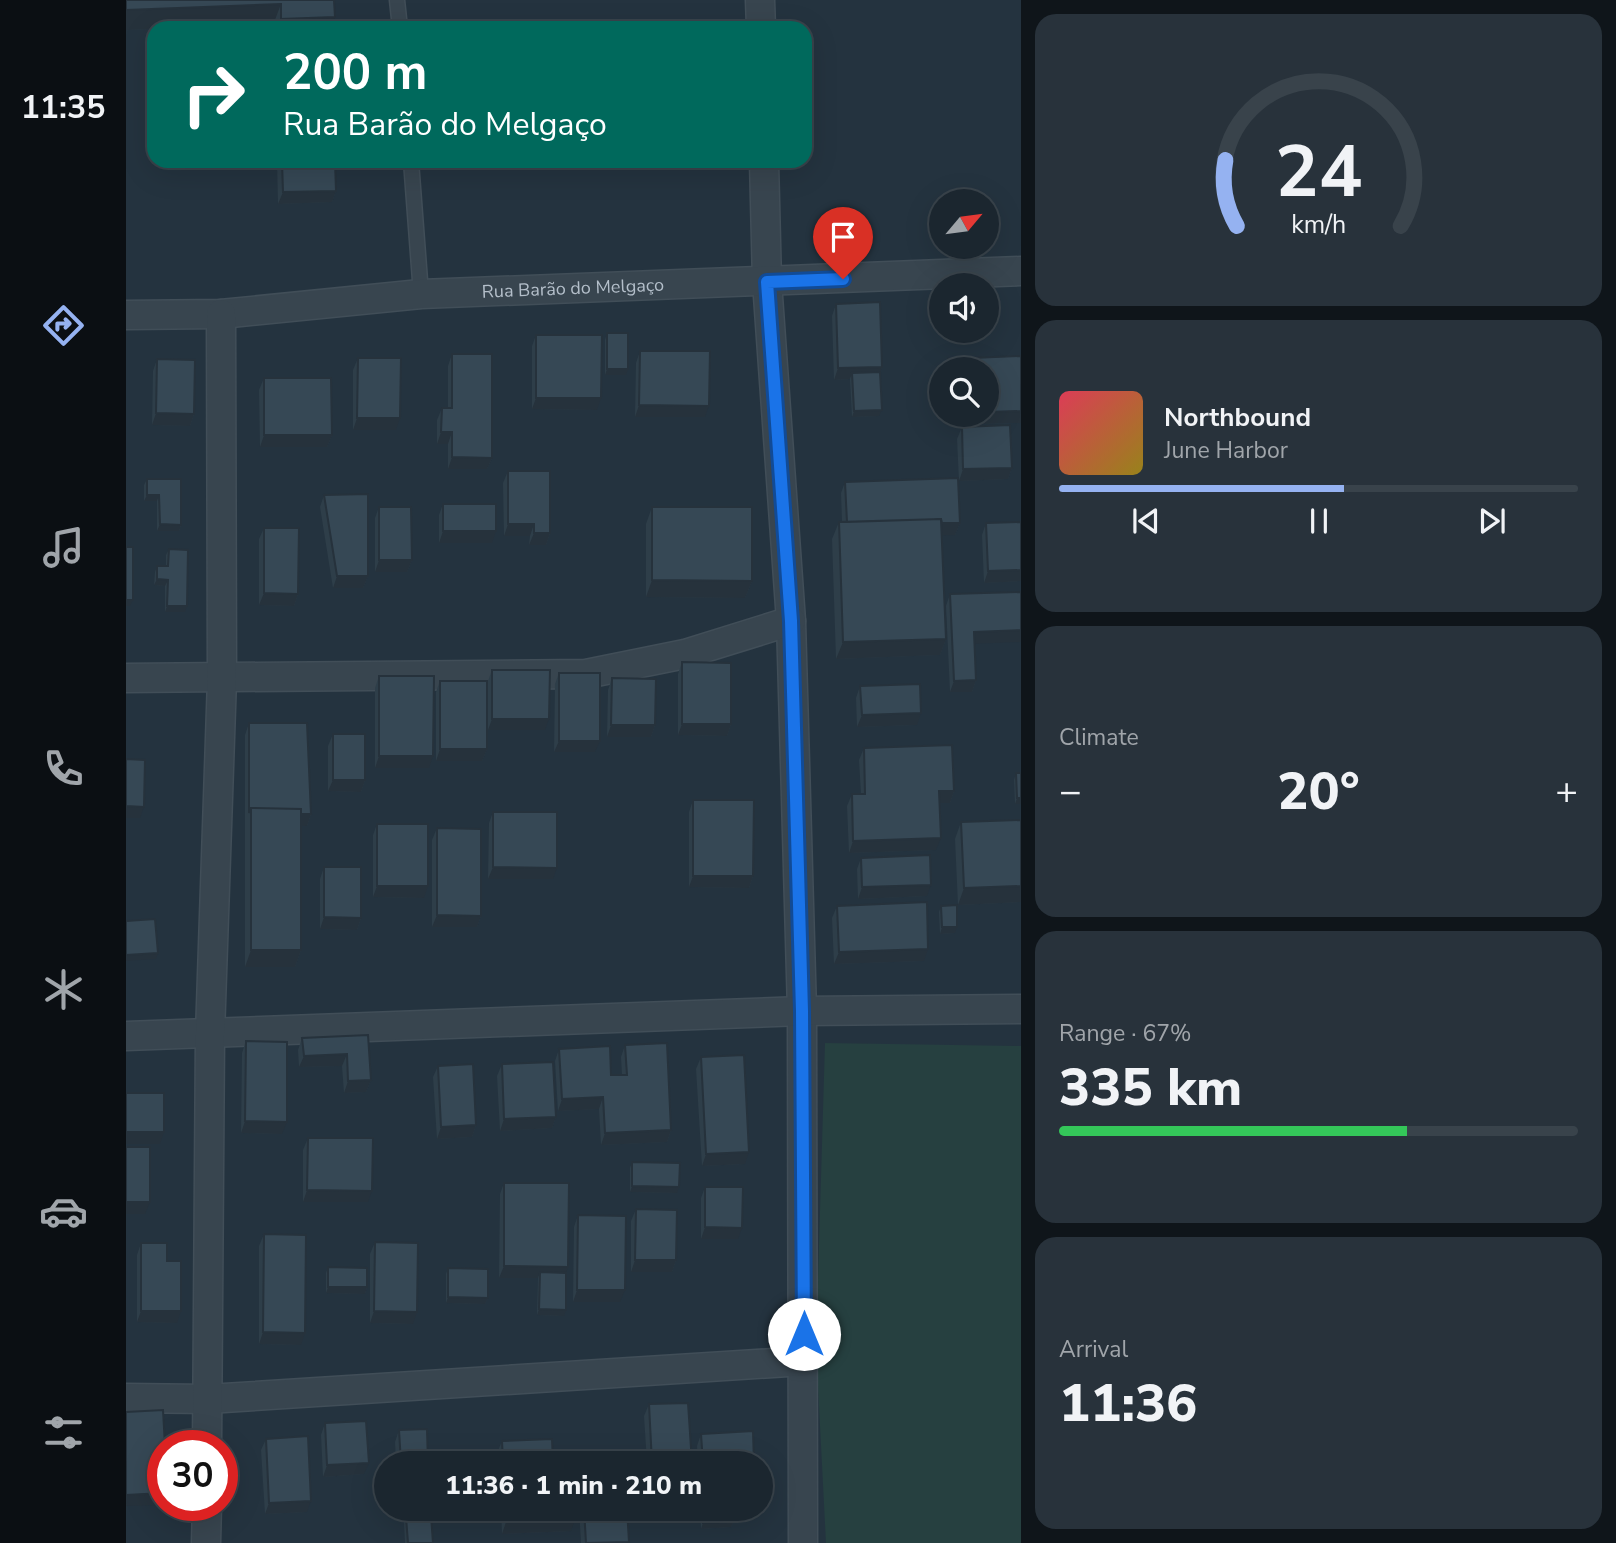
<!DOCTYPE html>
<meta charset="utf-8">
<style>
body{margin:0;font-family:"Nunito Sans",sans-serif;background:#28323b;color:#f1f3f6;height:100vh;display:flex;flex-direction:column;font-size:26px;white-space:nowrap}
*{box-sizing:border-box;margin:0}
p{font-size:23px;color:#a0a5aa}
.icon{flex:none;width:38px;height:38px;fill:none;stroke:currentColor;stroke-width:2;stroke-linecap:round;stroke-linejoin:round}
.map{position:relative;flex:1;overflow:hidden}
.drawer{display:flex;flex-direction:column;gap:14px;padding:14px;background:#0f151a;width:595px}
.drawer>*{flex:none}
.top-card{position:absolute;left:21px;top:21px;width:665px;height:147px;border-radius:21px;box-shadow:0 7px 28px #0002,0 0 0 2px #39434b;background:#00695c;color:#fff;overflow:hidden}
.needle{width:46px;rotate:61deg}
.controls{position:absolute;left:803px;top:189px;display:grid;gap:14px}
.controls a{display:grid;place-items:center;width:70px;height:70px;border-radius:50%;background:#1b262f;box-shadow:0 7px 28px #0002,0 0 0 2px #39434b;font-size:35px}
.speed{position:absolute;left:21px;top:1430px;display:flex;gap:14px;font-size:35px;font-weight:700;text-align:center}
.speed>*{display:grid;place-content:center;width:91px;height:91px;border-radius:50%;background:#1b262f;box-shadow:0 7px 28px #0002,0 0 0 2px #39434b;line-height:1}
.speed .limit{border:10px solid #d22;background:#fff;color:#111}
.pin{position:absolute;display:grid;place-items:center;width:60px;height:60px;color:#fff;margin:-72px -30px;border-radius:50% 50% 50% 0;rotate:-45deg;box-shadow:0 0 7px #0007}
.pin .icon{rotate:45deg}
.me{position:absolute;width:77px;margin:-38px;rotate:0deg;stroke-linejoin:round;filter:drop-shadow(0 0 5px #0008)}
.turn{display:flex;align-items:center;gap:24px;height:147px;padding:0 21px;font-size:32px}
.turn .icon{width:91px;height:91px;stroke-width:2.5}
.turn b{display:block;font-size:49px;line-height:60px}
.big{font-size:52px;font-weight:800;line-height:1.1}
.drawer .card{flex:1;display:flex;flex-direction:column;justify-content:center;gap:10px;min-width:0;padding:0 24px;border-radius:21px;background:#28323b}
.drawer .dial{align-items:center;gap:0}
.dial svg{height:182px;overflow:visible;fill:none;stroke:#39434b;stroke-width:7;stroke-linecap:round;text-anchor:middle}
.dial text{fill:#f1f3f6;stroke:none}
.song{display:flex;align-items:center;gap:21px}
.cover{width:84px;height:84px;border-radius:10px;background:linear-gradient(135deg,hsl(350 70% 55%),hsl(50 70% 35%))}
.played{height:7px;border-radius:4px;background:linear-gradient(90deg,#95b2f1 55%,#39434b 55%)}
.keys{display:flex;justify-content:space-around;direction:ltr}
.heat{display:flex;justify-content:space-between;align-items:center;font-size:38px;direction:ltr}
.charge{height:10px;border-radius:5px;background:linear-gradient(90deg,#34c759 67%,#39434b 0)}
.trip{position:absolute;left:248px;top:1451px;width:399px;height:70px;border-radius:35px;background:#1b262f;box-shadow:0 7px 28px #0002,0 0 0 2px #39434b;font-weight:800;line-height:70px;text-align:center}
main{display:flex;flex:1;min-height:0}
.tabs{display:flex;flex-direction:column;width:126px;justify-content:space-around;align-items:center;background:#0b0f13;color:#a0a5aa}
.tabs .icon{width:49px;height:49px}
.tabs .selected{color:#95b2f1}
.tabs b{font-size:32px;color:#f1f3f6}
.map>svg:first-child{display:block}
.green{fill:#264040}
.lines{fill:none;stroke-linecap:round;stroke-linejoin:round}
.service-casing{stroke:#414e58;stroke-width:17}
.minor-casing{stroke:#414e58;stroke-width:31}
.service{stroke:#38454f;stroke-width:14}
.minor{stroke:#38454f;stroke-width:28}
.wall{fill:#2e3e49}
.shaded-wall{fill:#26323c}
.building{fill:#364855;stroke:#26323c;stroke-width:2}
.route-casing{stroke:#114b97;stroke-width:18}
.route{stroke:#1a73e8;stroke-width:12}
.labels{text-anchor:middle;stroke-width:7;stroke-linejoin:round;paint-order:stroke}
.street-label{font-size:18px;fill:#b4bfca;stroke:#1d2a34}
</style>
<main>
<nav class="tabs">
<b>11:35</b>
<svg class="icon selected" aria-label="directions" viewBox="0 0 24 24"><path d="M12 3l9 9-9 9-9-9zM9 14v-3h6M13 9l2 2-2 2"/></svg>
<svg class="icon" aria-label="music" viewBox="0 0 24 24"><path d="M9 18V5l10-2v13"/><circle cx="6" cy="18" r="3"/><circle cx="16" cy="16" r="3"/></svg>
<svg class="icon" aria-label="phone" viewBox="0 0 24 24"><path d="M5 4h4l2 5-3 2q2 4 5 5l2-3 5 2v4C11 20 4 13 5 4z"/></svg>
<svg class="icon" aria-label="climate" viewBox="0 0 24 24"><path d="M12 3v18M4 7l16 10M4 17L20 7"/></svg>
<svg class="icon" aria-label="car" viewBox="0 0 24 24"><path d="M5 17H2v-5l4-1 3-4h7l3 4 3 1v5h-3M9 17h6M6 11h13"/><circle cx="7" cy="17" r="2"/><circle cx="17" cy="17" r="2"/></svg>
<svg class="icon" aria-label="filters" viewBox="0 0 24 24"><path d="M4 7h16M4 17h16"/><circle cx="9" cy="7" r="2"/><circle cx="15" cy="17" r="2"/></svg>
</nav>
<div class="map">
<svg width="895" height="1543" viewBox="0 0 895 1543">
<rect width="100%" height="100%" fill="#24333f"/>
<path class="green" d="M699,1043L895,1046V1543H700L690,1347Z"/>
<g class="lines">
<g class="service-casing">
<path id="service" d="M271,0L274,28
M285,161L295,294"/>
</g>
<g class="minor-casing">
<g id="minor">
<path d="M634,0L635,28"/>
<path d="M638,161L641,282L665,621L676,1011L677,1543"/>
<path id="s1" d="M0,315L95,314L295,294L895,271"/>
<path d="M0,678L460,674L559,654L665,621"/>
<path d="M0,1036L676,1011L895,1009"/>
<path d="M0,1398L82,1399L678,1361"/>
<path d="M81,1446L84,1034L96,679L95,314"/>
<path d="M80,1543L81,1505"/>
</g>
</g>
<use href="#service" class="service"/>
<use href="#minor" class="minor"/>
</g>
<path class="wall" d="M0,0H208L205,28H147V25L68,28H28V29L0,30Z
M151,161H209L210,191L206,202L152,204Z
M710,304L756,367L754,372L753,416L726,417L724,379L708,380L706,316Z
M481,333L500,375H479V340Z
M410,335L471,410L406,409V346Z
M514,351L579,417H509L510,363Z
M326,354L366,458L361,469H322V444H311V420L316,408H322V366Z
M895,356V423L819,425V415H861V369H818L822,359Z
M232,358L270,430H227V370Z
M31,359L68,414L64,426L26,425L27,371Z
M138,378L206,435L201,447H134L133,390Z
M836,427L886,468L882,479L833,481L831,439Z
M382,471L424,533L420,545H403L404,536H378L377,483Z
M21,479L55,525L53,531H31V501H18V485Z
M719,482L834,523L829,535H816L820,639L814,655L710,659L706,539L713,522H716L715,493Z
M198,495L242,576L237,588H207L194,507Z
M317,504L366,543H313V515Z
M253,507L286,560L281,572H249V518Z
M526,507L626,581L619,598L520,597V524Z
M895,522V581L858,583L856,535L860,523Z
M138,528L172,594L168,606L133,605V539Z
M43,549L59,612H39V586L28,585L29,572L31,566H40V555Z
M824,594L849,643L850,680L846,692H824L820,606Z
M556,662L605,724L601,736L552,735V674Z
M366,670L419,730H362V681Z
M433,673L469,752H428L429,684Z
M253,676L303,768H249V688Z
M486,678L529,725L525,737H481L482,690Z
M314,681L361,749L356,761H310V692Z
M734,686L791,725L731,727L730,698Z
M123,723L185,814L181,826H175V950L169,967H119V735Z
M207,734L239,780L235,792L202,791V746Z
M738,748L828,791L824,803H814L810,850L723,853L721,806L726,794H735L733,760Z
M890,773H895V804H889L888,780Z
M567,800L627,876L623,888L563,887V812Z
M367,812L427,879H362L363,823Z
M895,820V902L832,905L829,839L835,822Z
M251,824L298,898L247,897V835Z
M311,828L355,916L351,927H306V840Z
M735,858L801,896L732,899L731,869Z
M198,867L235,918L231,930L194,929V879Z
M711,906L798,961L708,964L706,918Z
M815,906L829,933L814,934L813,912Z
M242,1035L245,1080L240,1092L218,1093L216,1066L173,1067L172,1050L176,1038Z
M120,1041L156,1134L115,1133L116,1053Z
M499,1045L545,1130L541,1142L475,1145L473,1109L432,1111L429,1061L433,1049L485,1075H496L495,1057Z
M575,1057L619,1164L576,1166L570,1069Z
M376,1064L430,1117L426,1128L374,1131L371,1076Z
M312,1066L350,1125L346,1137L311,1139L307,1077Z
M182,1138L242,1202H177V1150Z
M506,1162L551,1193L504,1192V1168Z
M378,1183L440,1273L438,1316L411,1315L412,1278H373L374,1194Z
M579,1187L612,1239H575V1198Z
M510,1209L550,1260L546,1272H505V1221Z
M452,1215L494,1302H447L448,1227Z
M138,1234L175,1345L133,1344V1246Z
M249,1242L287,1324L244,1323V1254Z
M15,1243L41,1261L51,1323L11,1322V1255Z
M202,1267L241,1287L239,1294L200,1293V1273Z
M322,1268L362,1298L359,1304L320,1303V1274Z
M523,1404L566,1463H521L518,1416Z
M199,1423L238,1474L197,1477L195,1435Z
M273,1430L302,1463H270L269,1442Z
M575,1434L628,1463H572L571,1446Z
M140,1439L181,1512L139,1514L135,1450Z
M376,1441L427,1461L446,1463H372L371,1453Z
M375,1508H449L445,1531L376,1534Z
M453,1508H501L503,1543H455Z
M574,1508H607L608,1521L605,1527L575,1529Z
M280,1517L307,1543H279L278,1523Z"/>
<path class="shaded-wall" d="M155,4L147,25L68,28H28V29L0,30V10Z
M209,17L205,28H152L155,19Z
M210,191L206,202L152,204L157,192Z
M756,367L752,379L726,373L724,379L708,380L712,368Z
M481,369H502L500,375H479Z
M410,398H475L471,410L406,409Z
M513,405L583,406L579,417H509Z
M756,410L753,416L726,417L728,411Z
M895,411V423L819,425L823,415H861V412Z
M30,413L68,414L64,426L26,425Z
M231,418H274L270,430H227Z
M315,432H326L322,444H311Z
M138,435H206L201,447H134Z
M326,457L366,458L361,469H322Z
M886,468L882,479L833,481L837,469Z
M21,495H33L31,501H18Z
M834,523L829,535L717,539L721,527Z
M34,524L55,525L53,531H31Z
M382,524H408L404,536H378Z
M317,531H370L366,543H313Z
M408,533H424L420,545H403Z
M253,560H286L281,572H249Z
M895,570V581L858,583L862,571Z
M211,576H242L237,588H207Z
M31,579L42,580L39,586L28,585Z
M526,580L626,581L619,598L520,597Z
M138,593L172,594L168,606L133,605Z
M0,600H7L4,606H0Z
M41,606H61L59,612H39Z
M895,630V642L844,644L848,632Z
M820,639L814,655L710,659L717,642Z
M850,680L846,692H824L828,681Z
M795,713L791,725L731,727L736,715Z
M366,719H423L419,730H362Z
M556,724H605L601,736L552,735Z
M485,725H529L525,737H481Z
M433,741H474L469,752H428Z
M314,749H361L356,761H310Z
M253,756H307L303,768H249Z
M207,780H239L235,792L202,791Z
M813,791H828L824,803H809Z
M891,798H895V804H889Z
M0,806L18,807L14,818H0Z
M125,813L185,814L181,826L125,825Z
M815,838L810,850L723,853L727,841Z
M367,867L431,868L427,879H362Z
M567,876H627L623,888L563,887Z
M805,885L801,896L732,899L736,887Z
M251,886H302L298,898L247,897Z
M895,886V902L832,905L838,888Z
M311,915L355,916L351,927H306Z
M198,917L235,918L231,930L194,929Z
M816,927H831L829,933L814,934Z
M802,949L798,961L708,964L713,952Z
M125,950H175L169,967H119Z
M32,953L30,959L0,961V955Z
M221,1054L216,1066L173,1067L178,1056Z
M245,1080L240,1092L218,1093L222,1081Z
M477,1097L473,1109L432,1111L436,1099Z
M430,1117L426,1128L374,1131L378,1119Z
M119,1121L161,1122L156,1134L115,1133Z
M350,1125L346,1137L311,1139L315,1127Z
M545,1130L541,1142L475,1145L479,1133Z
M0,1132H38L34,1144H0Z
M623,1152L619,1164L576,1166L580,1154Z
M506,1186L553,1187L551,1193L504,1192Z
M181,1190L246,1191L242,1202H177Z
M0,1202H24L19,1214H0Z
M579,1227L616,1228L612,1239H575Z
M509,1260H550L546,1272H505Z
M378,1266L442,1267L438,1279L414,1272L412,1278H373Z
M202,1287H241L239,1294L200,1293Z
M451,1290H499L494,1302H447Z
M322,1297L362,1298L359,1304L320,1303Z
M413,1309L440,1310L438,1316L411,1315Z
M15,1311H55L51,1323L11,1322Z
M248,1311L291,1312L287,1324L244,1323Z
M137,1332L179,1333L175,1345L133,1344Z
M243,1463L238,1474L197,1477L201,1465Z
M37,1493V1505L0,1506V1495Z
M185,1501L181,1512L139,1514L143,1503Z
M449,1519L445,1531L376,1534L380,1522Z
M608,1521L605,1527L575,1529L577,1523Z"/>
<path class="building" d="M0,0H208L209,17L155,19V4L0,10Z
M156,161H209L210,191L157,192Z
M754,302L756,367L712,368L710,304Z
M481,333H502V369H481Z
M410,335H476L475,398H410Z
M514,351H584L583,406L513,405Z
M326,354H366V458L326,457V432H315L316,408H326Z
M895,356V411L861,412V369H822V359Z
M232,358H275L274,418H231Z
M31,359L69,360L68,414L30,413Z
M754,372L756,410L728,411L726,373Z
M138,378H205L206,435H138Z
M884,425L886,468L837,469L836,427Z
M382,471H424V533H408V524H382Z
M832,478L834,523H816L815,519L721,522L719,482Z
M21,479H55V525L34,524L33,495H21Z
M242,494V576H211L198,495Z
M317,504H370V531H317Z
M253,507H285L286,560H253Z
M526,507H626V581L526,580Z
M815,519L820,639L717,642L713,522Z
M895,522V570L862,571L860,523Z
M138,528H173L172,594L138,593Z
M0,547H7V600H0Z
M43,549L62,550L61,606H41L42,580L31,579V566H42Z
M895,592V630L848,632L850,680L828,681L824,594Z
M556,662L605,663V724H556Z
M366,670H424L423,719H366Z
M433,673H474V741H433Z
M253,676H308L307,756H253Z
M486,678L530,679L529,725H485Z
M314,681H361V749H314Z
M794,684L795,713L736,715L734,686Z
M123,723H181L185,814H175V809L125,808L123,813Z
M207,734H239V780H207Z
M826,745L828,791H813L815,838L727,841L726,794H739L738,748Z
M0,759L19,760L18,807L0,806Z
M890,773H895V798H891Z
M567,800H628L627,876H567Z
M125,808L175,809V950H125Z
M367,812H431V868L367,867Z
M895,820V886L838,888L835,822Z
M251,824H302V886H251Z
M311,828L355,829V916L311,915Z
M804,855L805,885L736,887L735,858Z
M198,867H235V918L198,917Z
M801,902L802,949L713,952L711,906Z
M831,905V927H816L815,906Z
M29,919L32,953L0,955V921Z
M242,1035L245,1080L222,1081L221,1054L178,1056L176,1038Z
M120,1041L161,1042V1122L119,1121Z
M541,1043L545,1130L479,1133L477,1097L436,1099L433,1049L484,1046L485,1075H501L499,1045Z
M618,1055L623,1152L580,1154L575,1057Z
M427,1062L430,1117L378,1119L376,1064Z
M347,1064L350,1125L315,1127L312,1066Z
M0,1093H38V1132H0Z
M182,1138H247L246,1191L181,1190Z
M0,1147H24V1202H0Z
M506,1162L554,1163L553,1187L506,1186Z
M378,1183H443L442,1267L378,1266Z
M579,1187H617L616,1228L579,1227Z
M510,1209L551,1210L550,1260H509Z
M452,1215L500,1216L499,1290H451Z
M138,1234L180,1235L179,1333L137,1332Z
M249,1242L292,1243L291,1312L248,1311Z
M15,1243H41V1261H55V1311H15Z
M202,1267L241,1268V1287H202Z
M322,1268L362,1269V1298L322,1297Z
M414,1272L440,1273V1310L413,1309Z
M562,1403L566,1463H526L523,1404Z
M37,1410L39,1446H37V1493L0,1495V1412Z
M240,1421L243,1463L201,1465L199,1423Z
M301,1429L302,1463H275L273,1430Z
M627,1431L628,1463H577L575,1434Z
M182,1436L185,1501L143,1503L140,1439Z
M426,1439L427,1461L446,1459V1463H377L376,1441Z
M499,1459V1463H455V1461Z
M379,1508H449V1519L380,1522Z
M458,1508H501L503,1542L460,1543Z
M577,1508H607L608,1521L577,1523Z
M305,1515L307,1543H282L280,1517Z"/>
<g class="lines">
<g class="route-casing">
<path id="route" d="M678,1334L676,1011L665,621L641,282L717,279"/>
</g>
<use href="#route" class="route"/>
</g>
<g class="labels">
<g class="street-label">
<text dy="6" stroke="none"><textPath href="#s1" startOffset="448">Rua Barão do Melgaço</textPath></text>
</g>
</g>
</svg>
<div class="controls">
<a><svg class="needle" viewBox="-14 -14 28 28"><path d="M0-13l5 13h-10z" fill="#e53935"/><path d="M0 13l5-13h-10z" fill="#a0a5aa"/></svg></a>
<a><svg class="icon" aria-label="sound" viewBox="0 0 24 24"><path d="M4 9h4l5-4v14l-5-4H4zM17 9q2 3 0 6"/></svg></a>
<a><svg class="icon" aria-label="search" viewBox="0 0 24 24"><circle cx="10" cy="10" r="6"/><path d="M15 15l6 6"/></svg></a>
</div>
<div class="speed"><div class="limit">30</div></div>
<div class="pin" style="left:717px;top:279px;background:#d93025"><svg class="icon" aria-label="arrive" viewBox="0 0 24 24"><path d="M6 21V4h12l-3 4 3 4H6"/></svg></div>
<svg class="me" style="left:678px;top:1334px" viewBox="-20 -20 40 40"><circle r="19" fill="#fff"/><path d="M0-13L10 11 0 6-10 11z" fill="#1a73e8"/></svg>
<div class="trip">11:36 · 1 min · 210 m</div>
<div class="top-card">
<div class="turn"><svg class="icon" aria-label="right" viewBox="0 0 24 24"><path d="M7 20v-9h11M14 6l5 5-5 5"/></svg><div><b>200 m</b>Rua Barão do Melgaço</div></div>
</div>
</div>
<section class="drawer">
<div class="card dial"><svg viewBox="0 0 100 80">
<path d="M14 69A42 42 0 1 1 86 69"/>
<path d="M14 69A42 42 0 0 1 9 40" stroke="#95b2f1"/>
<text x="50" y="56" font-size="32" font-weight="700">24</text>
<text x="50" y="72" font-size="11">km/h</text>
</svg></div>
<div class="card">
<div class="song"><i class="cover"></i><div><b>Northbound</b><p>June Harbor</p></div></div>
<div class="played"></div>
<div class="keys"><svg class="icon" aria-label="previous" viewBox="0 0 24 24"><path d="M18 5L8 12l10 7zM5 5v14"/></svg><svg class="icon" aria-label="pause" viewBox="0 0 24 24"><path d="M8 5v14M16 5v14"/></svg><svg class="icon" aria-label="next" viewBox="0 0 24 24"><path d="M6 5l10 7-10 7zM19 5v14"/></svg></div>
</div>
<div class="card"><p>Climate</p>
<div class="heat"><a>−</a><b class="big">20°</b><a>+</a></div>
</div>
<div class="card"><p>Range · 67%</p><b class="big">335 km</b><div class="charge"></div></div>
<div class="card"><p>Arrival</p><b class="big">11:36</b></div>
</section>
</main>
